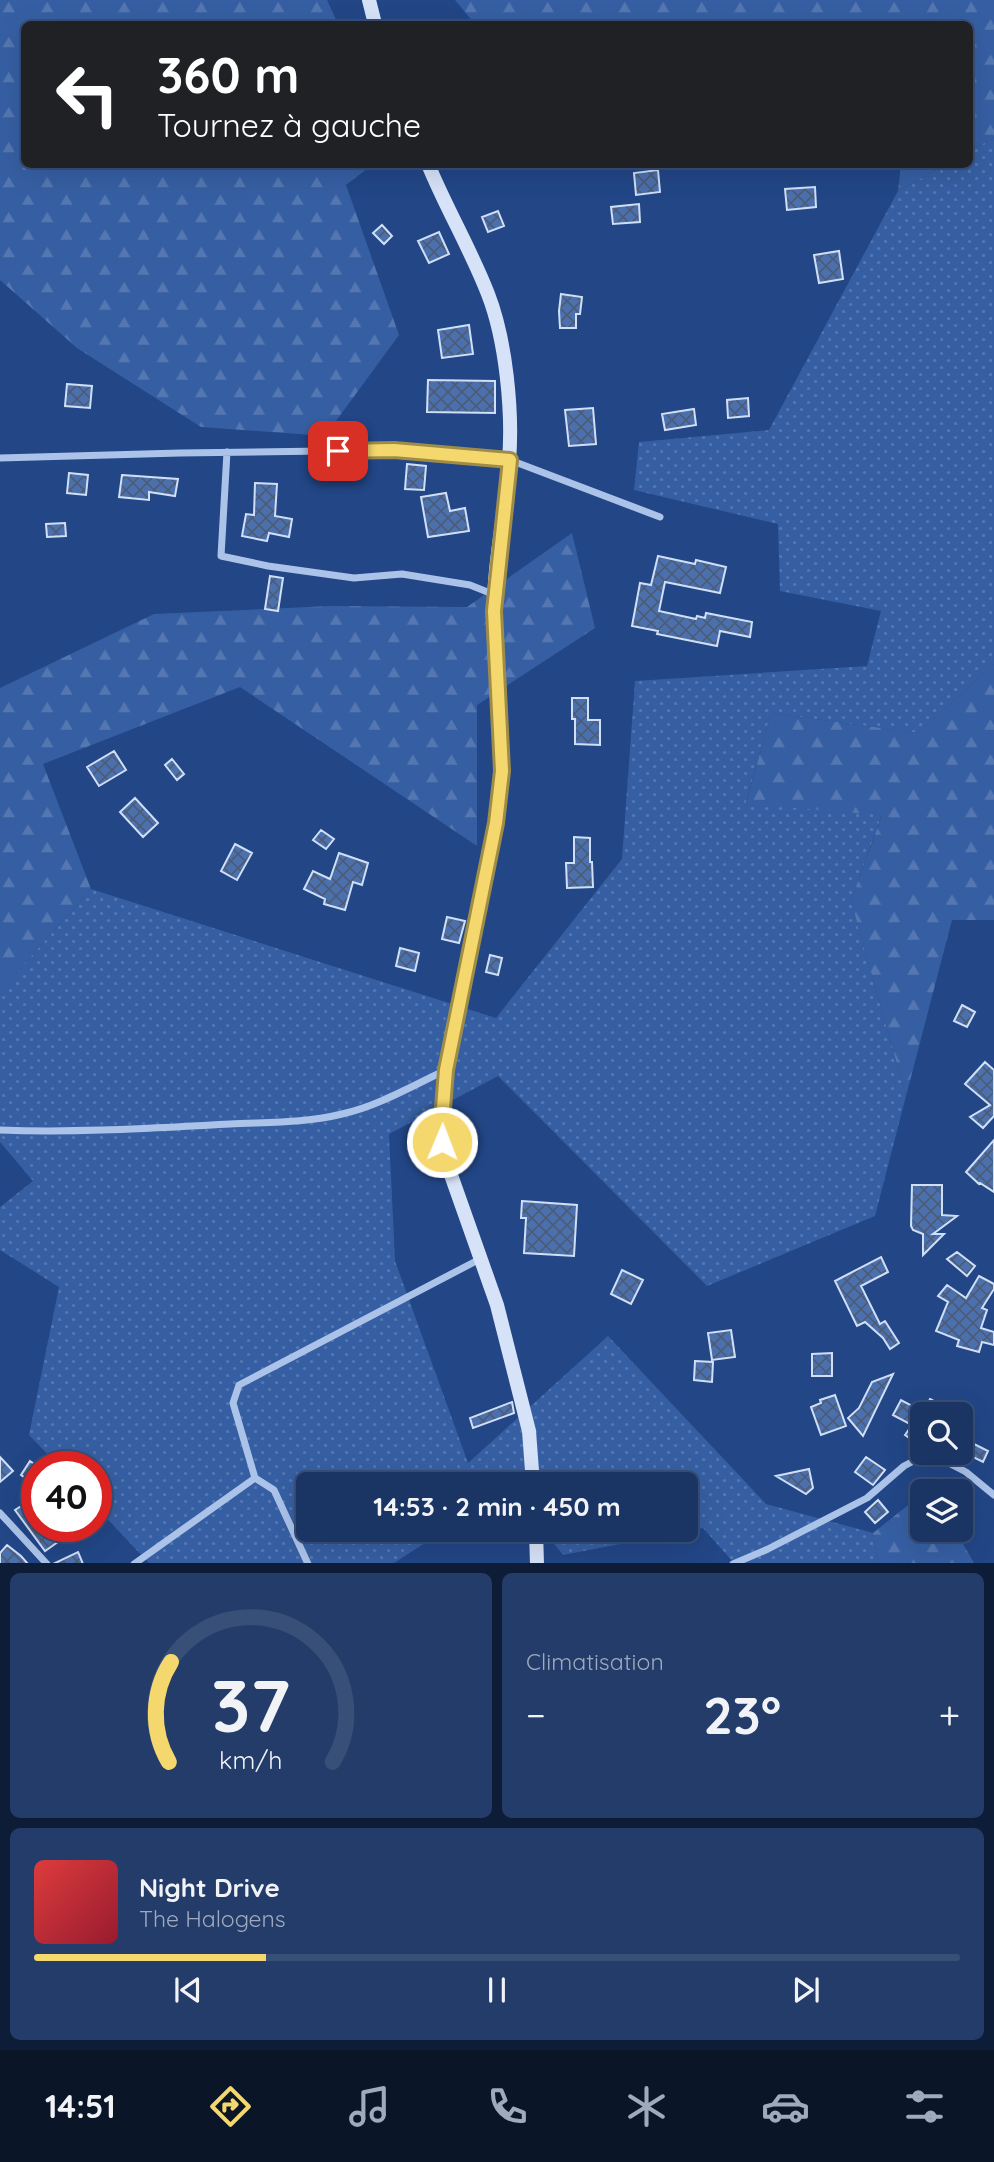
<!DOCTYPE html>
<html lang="fr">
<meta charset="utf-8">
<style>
body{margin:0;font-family:Quicksand,sans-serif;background:#233c6a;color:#f1f3f6;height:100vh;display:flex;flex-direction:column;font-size:26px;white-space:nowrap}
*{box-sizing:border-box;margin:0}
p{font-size:23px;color:#9faabf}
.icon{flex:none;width:38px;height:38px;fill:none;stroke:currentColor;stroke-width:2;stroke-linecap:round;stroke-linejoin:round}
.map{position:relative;height:1563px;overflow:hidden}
.details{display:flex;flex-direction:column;gap:10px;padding:10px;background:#0e1d37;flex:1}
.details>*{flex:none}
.banner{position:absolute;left:21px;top:21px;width:952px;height:147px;border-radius:10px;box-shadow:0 7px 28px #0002,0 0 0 2px #384f78;background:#202124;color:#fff;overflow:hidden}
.tools{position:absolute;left:910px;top:1402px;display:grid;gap:14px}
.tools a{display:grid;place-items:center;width:63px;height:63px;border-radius:10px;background:#1a3464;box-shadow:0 7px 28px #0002,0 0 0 2px #384f78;font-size:35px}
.speed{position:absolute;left:21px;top:1451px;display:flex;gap:14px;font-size:35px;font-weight:700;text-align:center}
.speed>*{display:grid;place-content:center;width:91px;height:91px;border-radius:50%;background:#1a3464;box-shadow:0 7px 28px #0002,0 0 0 2px #384f78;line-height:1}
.speed .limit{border:10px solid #d22;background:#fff;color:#111}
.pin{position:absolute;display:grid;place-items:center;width:60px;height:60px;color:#fff;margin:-30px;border-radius:14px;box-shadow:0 4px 10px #0006}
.me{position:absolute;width:77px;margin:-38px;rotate:1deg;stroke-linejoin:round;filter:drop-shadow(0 0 5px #0008)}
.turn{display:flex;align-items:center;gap:24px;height:147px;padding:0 21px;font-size:32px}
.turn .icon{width:91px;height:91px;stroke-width:2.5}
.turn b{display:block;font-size:49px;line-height:60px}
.big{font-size:52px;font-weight:700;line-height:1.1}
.details .tile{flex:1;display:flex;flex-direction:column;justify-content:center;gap:10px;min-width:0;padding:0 24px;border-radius:10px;background:#233c6a}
.details .dial{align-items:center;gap:0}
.dial svg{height:182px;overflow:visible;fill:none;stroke:#384f78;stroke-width:7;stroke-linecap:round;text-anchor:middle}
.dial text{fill:#f1f3f6;stroke:none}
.song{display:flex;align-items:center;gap:21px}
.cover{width:84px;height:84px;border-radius:10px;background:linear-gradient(135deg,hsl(0 70% 55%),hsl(350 70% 35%))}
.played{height:7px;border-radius:4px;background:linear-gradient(90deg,#f5d86d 25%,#384f78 25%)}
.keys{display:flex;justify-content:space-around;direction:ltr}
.heat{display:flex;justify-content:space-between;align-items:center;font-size:38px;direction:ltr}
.details .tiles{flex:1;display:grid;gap:10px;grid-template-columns:1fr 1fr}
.tile:last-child{grid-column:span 2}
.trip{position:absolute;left:296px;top:1472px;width:402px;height:70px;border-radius:10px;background:#1a3464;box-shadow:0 7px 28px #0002,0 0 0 2px #384f78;font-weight:700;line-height:70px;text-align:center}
.tabs{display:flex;height:112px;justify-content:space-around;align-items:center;background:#0a1528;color:#9faabf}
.tabs .icon{width:49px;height:49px}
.tabs .current{color:#f5d86d}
.tabs b{font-size:32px;color:#f1f3f6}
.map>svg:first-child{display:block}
.grass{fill:url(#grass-dots)}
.forest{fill:url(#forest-firs)}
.building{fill:url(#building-cross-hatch);stroke:#cfdff7;stroke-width:2}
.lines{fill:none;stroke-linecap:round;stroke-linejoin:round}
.street{stroke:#abc3e9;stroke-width:7}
.secondary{stroke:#d6e2f7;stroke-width:14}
.route-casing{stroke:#9f8c47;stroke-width:18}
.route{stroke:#f5d86d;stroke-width:12}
</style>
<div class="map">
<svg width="994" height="1564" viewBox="0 0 994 1564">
<defs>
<pattern id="grass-dots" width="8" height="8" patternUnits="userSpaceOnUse" patternTransform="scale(1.75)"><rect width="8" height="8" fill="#365fa3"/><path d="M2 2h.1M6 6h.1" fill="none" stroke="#5477b1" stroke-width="1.8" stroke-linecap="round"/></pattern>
<pattern id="forest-firs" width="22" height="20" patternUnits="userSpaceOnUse" patternTransform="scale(1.75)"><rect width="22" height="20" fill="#365fa3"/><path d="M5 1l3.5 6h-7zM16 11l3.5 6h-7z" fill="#5477b1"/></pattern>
<pattern id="building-cross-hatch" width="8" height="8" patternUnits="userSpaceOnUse" patternTransform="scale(1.75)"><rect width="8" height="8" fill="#4b70ae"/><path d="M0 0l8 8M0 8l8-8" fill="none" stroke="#4c5c78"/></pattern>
</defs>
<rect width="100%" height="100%" fill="#224686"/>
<path class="grass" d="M994,137V664L918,733L771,713L746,803L882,814L851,901L906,1096L875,1216L707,1286L498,1076L389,1134L395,1261L468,1463L608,1336L766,1504L873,1533L878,1563H734L703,1528L563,1555L543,1530H686V1484H308V1530H445L394,1563H149L96,1507V1466H59L29,1435L59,1287L0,1250V1207L33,1181L0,1142V991L91,889L496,1018L622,859L635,681L867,666L881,611L780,591L778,524L634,490L639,442L769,430L898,191L945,165L970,164V151Z"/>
<path class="forest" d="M0,0H327L338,24H24V164L372,165L346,185L399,335L325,436L201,427L77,348L0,280Z
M455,0H994V137L970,151V24H809L797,20L785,24H475Z
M901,165V164L945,165L898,191Z
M572,533L595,628L477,705V846L240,687L43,764L91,889L0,991V688L154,614L331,606L467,607Z
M994,664V920H952L906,1096L851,901L882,815L746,804L771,713L918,733Z
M922,1494V1530H955L974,1563H878L873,1533Z"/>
<path class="building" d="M658,170L660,192L636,195L634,173Z
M815,187L816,207L787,210L785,189Z
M639,204L640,222L613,224L611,207Z
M498,211L504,226L488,232L482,217Z
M382,225L392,236L384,244L373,233Z
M439,232L449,254L429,263L418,241Z
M839,251L843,279L819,283L814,255Z
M561,294L582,297L580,314H576V328H560L559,311Z
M469,325L473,354L442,358L438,330Z
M428,380L495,381V413L427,412Z
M67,384L92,386L90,408L65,406Z
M748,398L749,416L728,418L727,400Z
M593,408L596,444L569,446L565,410Z
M694,409L696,425L665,430L662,414Z
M407,464L426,466L424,490L405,489Z
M69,473L88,475L86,495L67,493Z
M122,475L178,479L175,496L149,492V500L119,497Z
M255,483L277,484L275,516L292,519L289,537L269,533L267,541L242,536L246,514L254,515Z
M446,493L450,511L465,508L469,531L428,537L421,497Z
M65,523L66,536L47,537L46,524Z
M658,556L695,564L696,560L726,567L720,593L665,582L659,611L696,619L697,616L705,618L706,613L752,622L750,637L720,631L717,646L657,634L658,631L632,626L640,583L651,585Z
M270,576L283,578L278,611L265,609Z
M572,698H588V720H600V745L575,744V719H572Z
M114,751L126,770L99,786L87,767Z
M172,759L184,774L177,780L165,765Z
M135,798L158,823L143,837L120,812Z
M321,830L334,839L326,849L313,840Z
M574,837L590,838V862H592L593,887L567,888L566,863H574Z
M235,844L252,853L237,880L221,871Z
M339,853L368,863L362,885L353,882L345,910L324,904L325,899L304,889L313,871L330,879Z
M447,917L465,921L459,943L442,939Z
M400,948L419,953L415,971L396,966Z
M490,955L502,958L498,975L486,972Z
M962,1005L975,1012L967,1027L954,1021Z
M985,1062L994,1070V1116L983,1128L970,1117L990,1105L965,1084Z
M994,1140V1192L980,1183L979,1184L966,1172Z
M912,1185H942V1215L957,1216L933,1234H944L923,1255V1234L913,1230L911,1226Z
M522,1201L577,1205L574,1256L524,1253L526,1218H521Z
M957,1252L975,1266L967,1276L947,1259Z
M881,1257L888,1272L861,1286L880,1324L885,1321L899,1343L890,1349L883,1338L865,1322L857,1326L835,1281Z
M622,1270L643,1280L631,1304L611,1294Z
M979,1276L994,1284V1289L982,1308L987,1310L981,1328L994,1332V1345L982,1342L979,1352L957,1346L959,1340L936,1331L948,1302L938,1296L947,1285L966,1298Z
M731,1330L735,1357L712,1360L708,1333Z
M832,1353V1376H812V1354Z
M695,1361L713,1362L712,1382L694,1380Z
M893,1374L863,1436L848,1418L859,1408L872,1382Z
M835,1395L846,1426L821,1435L811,1407L821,1403L820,1400Z
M930,1399L943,1406L939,1414H922V1438L918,1444L905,1435L912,1425L893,1415L901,1400L922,1411V1414Z
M512,1402L514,1413L473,1428L470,1418Z
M974,1444L988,1451L983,1462L969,1455Z
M0,1457L13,1471L0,1482Z
M866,1457L885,1470L873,1485L855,1472Z
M30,1461L37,1466V1477L33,1483L21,1475Z
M809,1469L813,1488L806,1494L776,1476Z
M37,1496V1526H53L62,1539L45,1551L15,1510Z
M878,1500L888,1512L875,1523L865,1512Z
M7,1545L21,1556L28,1564H0V1553Z
M78,1552L83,1564H53Z"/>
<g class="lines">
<path class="street" d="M227,452L221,556L268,566L354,578L402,574L470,585L495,595
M0,458L180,453L394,450L510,460L660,517
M0,1130C77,1133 153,1128 230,1124C267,1122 306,1123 342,1114C378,1106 412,1086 446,1070
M255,1478L274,1490L308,1564
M0,1513L47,1564
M134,1564L255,1478L233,1403L239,1385L480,1259
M733,1564L768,1549L867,1498L904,1466L923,1456L939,1458L966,1472L994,1495"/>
<path class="secondary" d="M369,0L375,24
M428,164C446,208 471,250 488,294C506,340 513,412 509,461C506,512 493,563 494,614C496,684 508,755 496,825C486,884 472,943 460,1001C450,1053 437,1105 445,1158L497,1305L529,1431L533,1484
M536,1530L537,1564"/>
</g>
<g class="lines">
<g class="route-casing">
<path id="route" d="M338,451L394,450L510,460L494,611L502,771L496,823L446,1070L442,1121V1142"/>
</g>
<use href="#route" class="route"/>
</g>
</svg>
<div class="tools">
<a><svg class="icon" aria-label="search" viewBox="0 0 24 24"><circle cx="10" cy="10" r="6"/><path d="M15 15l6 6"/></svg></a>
<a><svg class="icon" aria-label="layers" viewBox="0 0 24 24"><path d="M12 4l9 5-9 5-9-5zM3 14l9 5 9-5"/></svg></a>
</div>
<div class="speed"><div class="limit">40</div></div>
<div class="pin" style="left:338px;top:451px;background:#d93025"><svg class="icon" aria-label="arrive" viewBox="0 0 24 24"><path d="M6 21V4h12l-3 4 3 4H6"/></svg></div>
<svg class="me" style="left:442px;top:1142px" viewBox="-20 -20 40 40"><circle r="17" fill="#f5d86d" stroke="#fff" stroke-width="3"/><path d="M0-11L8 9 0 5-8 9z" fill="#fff"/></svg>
<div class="trip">14:53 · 2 min · 450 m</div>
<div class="banner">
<div class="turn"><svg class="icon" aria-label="left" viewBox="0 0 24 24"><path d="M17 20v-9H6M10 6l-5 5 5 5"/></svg><div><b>360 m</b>Tournez à gauche</div></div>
</div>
</div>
<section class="details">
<div class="tiles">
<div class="tile dial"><svg viewBox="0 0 100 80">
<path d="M14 69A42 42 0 1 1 86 69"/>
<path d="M14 69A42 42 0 0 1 15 25" stroke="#f5d86d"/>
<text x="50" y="56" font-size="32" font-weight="700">37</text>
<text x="50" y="72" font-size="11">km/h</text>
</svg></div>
<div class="tile"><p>Climatisation</p>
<div class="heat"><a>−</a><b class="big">23°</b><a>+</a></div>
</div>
<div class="tile">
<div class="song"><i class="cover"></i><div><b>Night Drive</b><p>The Halogens</p></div></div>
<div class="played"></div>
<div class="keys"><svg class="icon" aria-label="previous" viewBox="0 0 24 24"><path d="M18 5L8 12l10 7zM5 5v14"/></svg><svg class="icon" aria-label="pause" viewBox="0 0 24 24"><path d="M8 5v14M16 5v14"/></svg><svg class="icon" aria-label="next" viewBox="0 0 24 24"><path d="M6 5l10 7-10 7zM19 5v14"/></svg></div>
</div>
</div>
</section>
<nav class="tabs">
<b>14:51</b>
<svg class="icon current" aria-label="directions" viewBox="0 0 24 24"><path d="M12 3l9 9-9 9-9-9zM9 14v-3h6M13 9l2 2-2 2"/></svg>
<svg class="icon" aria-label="music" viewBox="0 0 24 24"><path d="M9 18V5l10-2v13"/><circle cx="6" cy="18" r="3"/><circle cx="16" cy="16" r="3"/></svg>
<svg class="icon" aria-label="phone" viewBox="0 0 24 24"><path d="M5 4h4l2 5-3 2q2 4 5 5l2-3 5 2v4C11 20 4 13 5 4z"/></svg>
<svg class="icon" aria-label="climate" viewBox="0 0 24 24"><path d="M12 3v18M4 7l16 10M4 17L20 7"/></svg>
<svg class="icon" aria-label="car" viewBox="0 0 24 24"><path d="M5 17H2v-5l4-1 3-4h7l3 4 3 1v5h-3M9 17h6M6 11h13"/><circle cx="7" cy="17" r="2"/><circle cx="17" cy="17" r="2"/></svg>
<svg class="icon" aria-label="filters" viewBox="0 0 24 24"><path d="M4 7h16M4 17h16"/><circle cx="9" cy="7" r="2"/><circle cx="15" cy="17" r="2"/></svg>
</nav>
